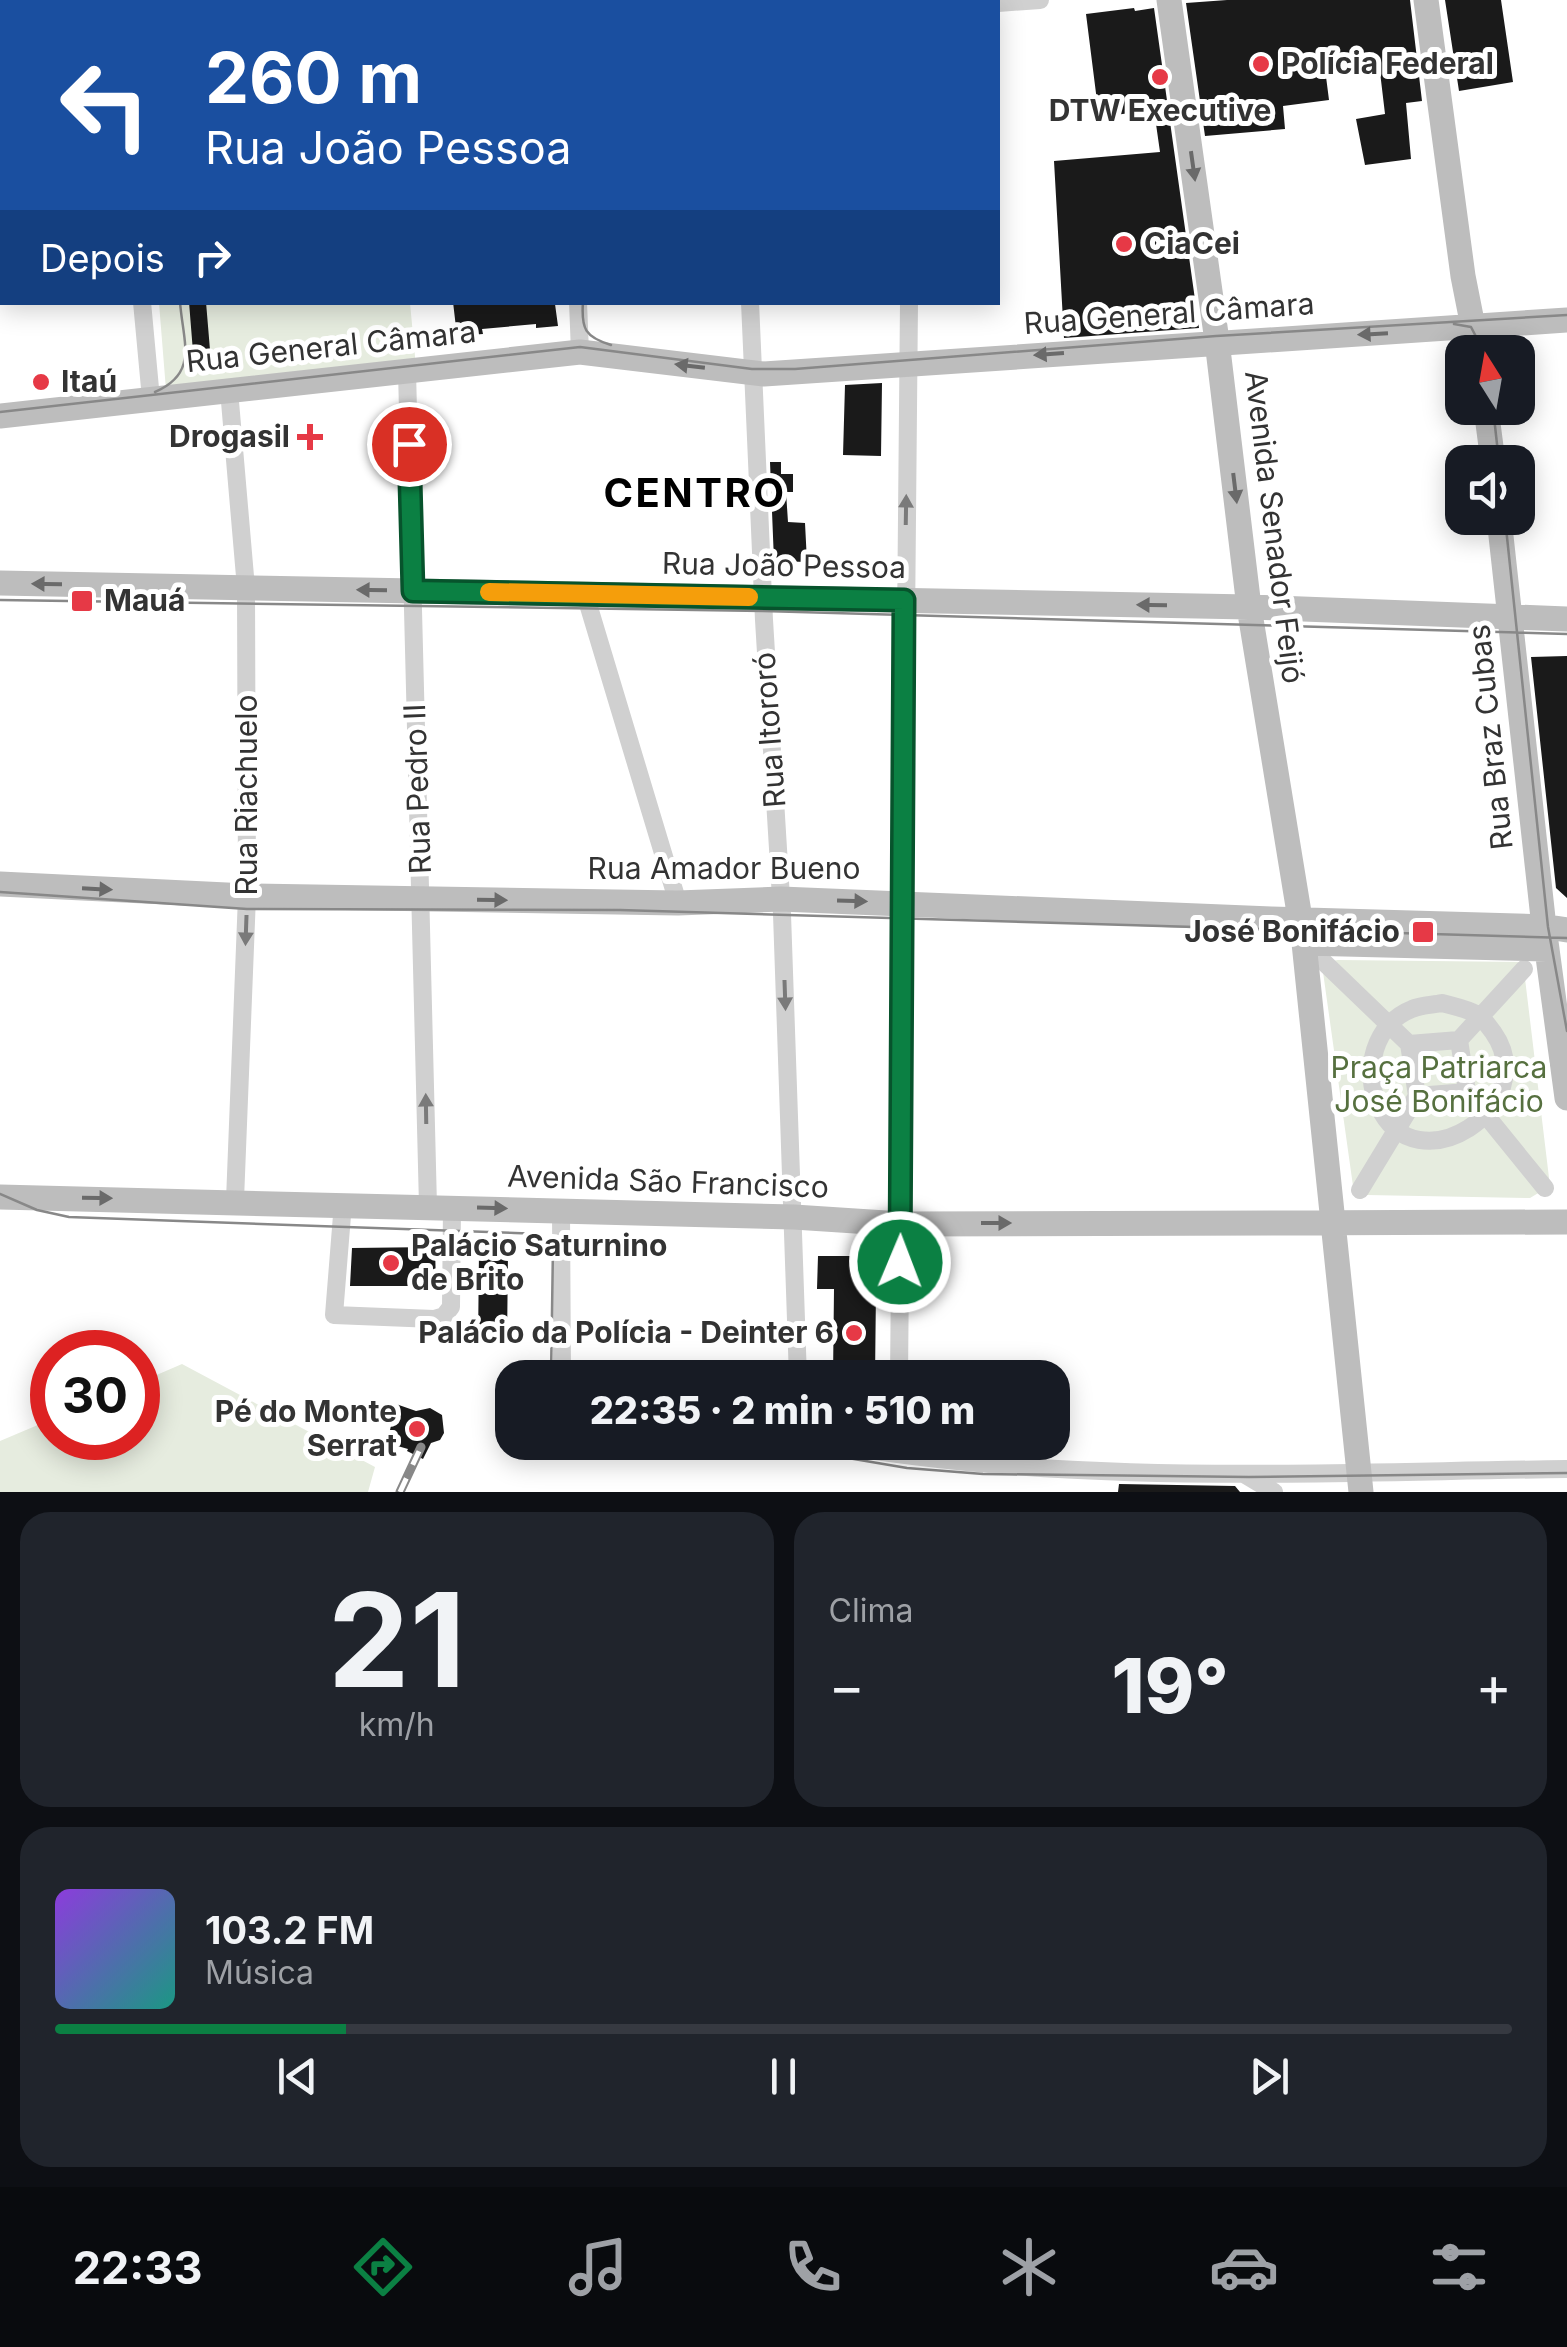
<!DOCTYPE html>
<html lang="pt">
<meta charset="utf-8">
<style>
body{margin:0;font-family:Inter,sans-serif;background:#20242c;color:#f1f3f6;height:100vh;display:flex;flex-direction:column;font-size:38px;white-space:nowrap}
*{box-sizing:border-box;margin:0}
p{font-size:32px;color:#9ea1a6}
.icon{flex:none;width:55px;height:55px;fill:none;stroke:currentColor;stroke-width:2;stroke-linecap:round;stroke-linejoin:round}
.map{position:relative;height:1492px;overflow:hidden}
.sheet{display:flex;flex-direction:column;gap:20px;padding:20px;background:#0d0f14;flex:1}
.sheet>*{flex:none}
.hud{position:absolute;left:0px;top:0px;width:1000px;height:305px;box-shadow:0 5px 25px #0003;background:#1a4fa0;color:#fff;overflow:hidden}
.needle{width:65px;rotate:349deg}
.fabs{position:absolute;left:1445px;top:335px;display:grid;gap:20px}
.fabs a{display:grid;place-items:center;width:90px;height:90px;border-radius:20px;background:#171b24;box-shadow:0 5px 25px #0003;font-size:50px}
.speed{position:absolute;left:30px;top:1330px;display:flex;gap:20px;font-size:50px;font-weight:700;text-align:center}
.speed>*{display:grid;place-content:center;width:130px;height:130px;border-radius:50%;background:#171b24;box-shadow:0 5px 25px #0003;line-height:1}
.speed .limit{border:15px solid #d22;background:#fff;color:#111}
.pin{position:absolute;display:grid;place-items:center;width:85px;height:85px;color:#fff;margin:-42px;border:5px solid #fff;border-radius:50%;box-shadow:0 2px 10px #0007}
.me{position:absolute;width:110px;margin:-55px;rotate:1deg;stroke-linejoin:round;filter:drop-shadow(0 0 8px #0008)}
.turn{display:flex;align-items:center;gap:35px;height:210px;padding:0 40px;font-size:45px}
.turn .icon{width:130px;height:130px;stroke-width:2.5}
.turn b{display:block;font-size:70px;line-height:85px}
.then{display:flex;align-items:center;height:95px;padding:0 40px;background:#0003;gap:20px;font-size:38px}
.big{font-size:75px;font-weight:800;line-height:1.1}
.sheet .widget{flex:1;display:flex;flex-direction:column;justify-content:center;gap:15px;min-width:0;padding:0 35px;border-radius:30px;background:#20242c}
.sheet .dial{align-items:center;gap:0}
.dial b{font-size:130px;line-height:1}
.song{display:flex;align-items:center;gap:30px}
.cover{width:120px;height:120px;border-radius:15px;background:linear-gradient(135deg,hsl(270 70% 55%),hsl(170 70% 35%))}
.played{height:10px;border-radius:5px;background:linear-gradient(90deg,#0b8043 20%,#363941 20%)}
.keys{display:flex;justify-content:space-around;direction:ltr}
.heat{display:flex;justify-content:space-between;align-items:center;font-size:55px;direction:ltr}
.sheet .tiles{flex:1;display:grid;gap:20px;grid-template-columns:1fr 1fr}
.widget:last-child{grid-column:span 2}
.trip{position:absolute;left:495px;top:1360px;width:575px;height:100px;border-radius:30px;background:#171b24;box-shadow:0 5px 25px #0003;font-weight:800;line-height:100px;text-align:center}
.tab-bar{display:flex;height:160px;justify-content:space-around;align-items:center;background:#090b0e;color:#9ea1a6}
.tab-bar .icon{width:70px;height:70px}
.tab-bar .current{color:#0b8043}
.tab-bar b{font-size:45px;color:#f1f3f6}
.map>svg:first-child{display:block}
.green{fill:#e6ecdf}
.building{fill:#1a1a1a}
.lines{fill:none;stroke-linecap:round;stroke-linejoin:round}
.street{stroke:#d0d0d0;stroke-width:18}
.secondary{stroke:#bdbdbd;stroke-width:25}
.tram{stroke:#888;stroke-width:2.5}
.rail-casing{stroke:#888;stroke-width:9}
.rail{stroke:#fff;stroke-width:5;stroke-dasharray:15;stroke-linecap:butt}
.oneway{fill:#6a6a6a}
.oneway2{fill:#7a7a7a}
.route-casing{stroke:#07532c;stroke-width:25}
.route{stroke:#0b8043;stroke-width:18}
.slow{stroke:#f59e0b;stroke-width:18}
.poi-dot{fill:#e63946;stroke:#fff;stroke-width:4}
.labels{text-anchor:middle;stroke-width:10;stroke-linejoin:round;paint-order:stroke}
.poi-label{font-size:30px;font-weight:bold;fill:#333;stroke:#fff;text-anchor:start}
.street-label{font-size:30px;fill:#333;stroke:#fff}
.park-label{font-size:30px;fill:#56703f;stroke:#fff}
.district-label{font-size:40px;font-weight:bold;letter-spacing:2.5px;fill:#000;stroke:#fff}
</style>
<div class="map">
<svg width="1567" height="1492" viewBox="0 0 1567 1492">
<rect width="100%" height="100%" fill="#fff"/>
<path class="green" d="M159,303H410L416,367L166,390Z
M1338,960L1523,962L1550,1186L1530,1198L1367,1195L1353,1186L1323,972L1327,962Z
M182,1364L375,1467L368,1492H0V1441L52,1419V1438H138V1383Z"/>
<path class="building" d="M1227,0H1410L1422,101L1406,103L1411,159L1365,165L1356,119L1385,114L1378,55L1324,61L1329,100L1283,106L1285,129L1205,136L1186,3Z
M1445,0H1501L1513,82L1459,91Z
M1134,8L1135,11L1154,8L1199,328L1064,338L1054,161L1160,152L1154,110L1099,117L1086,14Z
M189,302H206L210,350L193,352Z
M453,302H550L555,304L558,326L536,328V324L482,329L483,334L457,336Z
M882,383L881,456L843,455L845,385Z
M770,462H781V474H793V492H786L788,522L805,523L807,562L774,561Z
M1567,656V898L1556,888L1531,657Z
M435,1247L436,1286H350L352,1248Z
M479,1251L508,1252L507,1345H478Z
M818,1256H888L887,1288H876L875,1378H833L834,1289H817Z
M396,1404L416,1411L430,1408L442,1415L444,1433L440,1440L431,1443L423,1459L407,1451L408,1449L387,1443Z
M1119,1484L1235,1486L1240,1492H1118Z"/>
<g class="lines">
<path class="street" d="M179,0L180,2
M563,0L564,2
M731,0L733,2
M934,0L935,2
M998,3L1040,0
M0,91H2
M0,237H2
M142,302L151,399
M578,302L580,352
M750,302L764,620L782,914L798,1378
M407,371L428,1206
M229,390L246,588L247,896L235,1200
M585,594L678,903
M1304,943L1409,1044L1417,1096L1467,1092L1459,1040L1409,1044
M1442,1003C1453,1006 1468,1009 1478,1015C1484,1019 1489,1027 1493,1032C1545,1106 1415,1190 1378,1105C1363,1070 1374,1024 1412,1009C1421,1005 1433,1005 1442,1003Z
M1459,1040L1524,969
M1467,1092L1545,1188
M1360,1190L1417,1096
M343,1203L334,1315L434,1319L444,1316L451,1307L452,1207
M561,1211L562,1378
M899,1378L909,302
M820,1442C1066,1487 1319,1472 1567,1469
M1244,1474L1274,1492"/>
<path class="secondary" d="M1169,0L1217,341L1249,607L1304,943L1361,1492
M1426,0L1463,276L1478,352
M1486,408L1493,462
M0,416L580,352L764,374L1567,320
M1499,518L1544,927L1567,1098
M0,583L1249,607L1567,619
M0,884L247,896L678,903L781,899L1271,919L1548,927L1567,930
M1304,943L1547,949
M0,1197L794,1217L901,1224L1567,1222"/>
<path class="tram" d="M572,0L574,2
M937,2L976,0
M583,302C581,329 585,337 611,345
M1454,324L1471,327L1484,352
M155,392C199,373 183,342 180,302
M1493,408L1499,462
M0,412L580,347L752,369H795L1216,336L1567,315
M1505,518L1548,927L1567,1031
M0,600L763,611L1567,634
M0,892L247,909L620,910L1567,938
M0,1194L37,1210L69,1217L542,1234L553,1246L551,1378
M585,1442L789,1448L907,1468L983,1474L1249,1477L1567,1473"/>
<g class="rail-casing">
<path id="rail" d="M400,1492L421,1447"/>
</g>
<use href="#rail" class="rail"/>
</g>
<defs><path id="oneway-solid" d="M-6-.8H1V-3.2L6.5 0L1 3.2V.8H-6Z" transform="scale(2.5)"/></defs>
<g class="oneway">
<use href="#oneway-solid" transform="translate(1193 166) rotate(82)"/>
<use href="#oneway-solid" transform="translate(1373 334) rotate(177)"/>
<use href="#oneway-solid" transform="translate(1049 354) rotate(176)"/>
<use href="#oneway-solid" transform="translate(690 366) rotate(-173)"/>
<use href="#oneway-solid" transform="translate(1235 488) rotate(83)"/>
<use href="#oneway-solid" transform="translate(47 584) rotate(-179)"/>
<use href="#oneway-solid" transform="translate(372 590) rotate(-179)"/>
<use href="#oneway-solid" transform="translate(1152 605) rotate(-179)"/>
<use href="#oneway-solid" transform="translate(97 889) rotate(3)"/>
<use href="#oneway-solid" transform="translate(492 900) rotate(1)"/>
<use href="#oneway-solid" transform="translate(852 901) rotate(2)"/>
<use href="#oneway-solid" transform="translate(97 1198) rotate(1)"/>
<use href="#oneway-solid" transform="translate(492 1208) rotate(2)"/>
<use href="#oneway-solid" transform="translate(996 1223)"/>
</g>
<g class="oneway2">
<use href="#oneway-solid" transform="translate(906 510) rotate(-89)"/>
<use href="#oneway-solid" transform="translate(246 930) rotate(92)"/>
<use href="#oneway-solid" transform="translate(785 995) rotate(88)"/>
<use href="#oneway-solid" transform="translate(426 1109) rotate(-91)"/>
</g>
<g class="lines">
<g class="route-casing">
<path id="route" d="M409,444L413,591L904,600L900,1262"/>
</g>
<use href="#route" class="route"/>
<path class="slow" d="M489,592L749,597"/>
</g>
<g class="poi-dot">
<circle cx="1261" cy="64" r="10"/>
<circle cx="1160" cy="77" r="10"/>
<circle cx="1124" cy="244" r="10"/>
<circle cx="41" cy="382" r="10"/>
<path d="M305 422h10v10h10v10h-10v10h-10v-10h-10v-10h10z"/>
<rect x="70" y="589" width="24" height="24" rx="5"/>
<rect x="1411" y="920" width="24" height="24" rx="5"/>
<circle cx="391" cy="1263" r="10"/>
<circle cx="854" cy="1333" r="10"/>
<circle cx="417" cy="1429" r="10"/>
</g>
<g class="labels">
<g class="poi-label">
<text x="1281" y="74">Polícia Federal</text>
<text x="1160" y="121" text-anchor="middle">DTW Executive</text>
<text x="1144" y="254">CiaCei</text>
<text x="61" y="392">Itaú</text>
<text x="290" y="447" text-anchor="end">Drogasil</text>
<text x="104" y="611">Mauá</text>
<text x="1400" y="942" text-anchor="end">José Bonifácio</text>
<text x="411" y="1256">Palácio Saturnino<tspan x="411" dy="34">de Brito</tspan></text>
<text x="834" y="1343" text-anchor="end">Palácio da Polícia - Deinter 6</text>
<text x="397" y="1422" text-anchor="end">Pé do Monte<tspan x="397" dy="34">Serrat</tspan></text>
</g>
<g class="street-label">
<text transform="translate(1169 314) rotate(-4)" y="10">Rua General Câmara</text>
<text transform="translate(331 347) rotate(-6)" y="10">Rua General Câmara</text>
<text transform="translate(1274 527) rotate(83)" y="10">Avenida Senador Feijó</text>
<text transform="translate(784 566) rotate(1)" y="10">Rua João Pessoa</text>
<text transform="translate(770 730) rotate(-94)" y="10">Rua Itororó</text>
<text transform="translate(1491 737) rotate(-96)" y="10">Rua Braz Cubas</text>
<text transform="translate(418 789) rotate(-92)" y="10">Rua Pedro II</text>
<text transform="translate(247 795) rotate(-90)" y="10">Rua Riachuelo</text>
<text x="724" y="879">Rua Amador Bueno</text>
<text transform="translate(668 1182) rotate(2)" y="10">Avenida São Francisco</text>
</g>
<g class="park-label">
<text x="1439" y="1078">Praça Patriarca<tspan x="1439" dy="34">José Bonifácio</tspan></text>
</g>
<g class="district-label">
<text x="695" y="507">CENTRO</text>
</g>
</g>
</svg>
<div class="fabs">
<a><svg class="needle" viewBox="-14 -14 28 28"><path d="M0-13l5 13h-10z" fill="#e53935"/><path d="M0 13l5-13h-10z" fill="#9ea1a6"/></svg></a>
<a><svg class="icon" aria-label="sound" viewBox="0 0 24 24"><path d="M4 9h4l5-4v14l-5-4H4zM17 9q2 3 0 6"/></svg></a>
</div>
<div class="speed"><div class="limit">30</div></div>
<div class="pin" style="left:409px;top:444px;background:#d93025"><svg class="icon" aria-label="arrive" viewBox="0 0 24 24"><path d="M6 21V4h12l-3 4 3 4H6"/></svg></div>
<svg class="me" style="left:900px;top:1262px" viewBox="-20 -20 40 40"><circle r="17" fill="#0b8043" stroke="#fff" stroke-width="3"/><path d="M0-11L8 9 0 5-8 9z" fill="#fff"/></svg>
<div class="trip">22:35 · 2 min · 510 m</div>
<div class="hud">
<div class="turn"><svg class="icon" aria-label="left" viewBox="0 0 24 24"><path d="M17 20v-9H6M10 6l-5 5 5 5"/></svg><div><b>260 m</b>Rua João Pessoa</div></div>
<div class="then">Depois<svg class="icon" aria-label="right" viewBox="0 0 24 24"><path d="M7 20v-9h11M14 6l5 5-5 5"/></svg></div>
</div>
</div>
<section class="sheet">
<div class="tiles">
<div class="widget dial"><b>21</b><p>km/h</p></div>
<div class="widget"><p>Clima</p>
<div class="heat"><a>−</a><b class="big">19°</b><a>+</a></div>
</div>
<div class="widget">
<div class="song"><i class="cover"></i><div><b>103.2 FM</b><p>Música</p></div></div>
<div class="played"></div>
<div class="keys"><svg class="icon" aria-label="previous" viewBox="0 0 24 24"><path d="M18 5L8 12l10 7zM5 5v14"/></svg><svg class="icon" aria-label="pause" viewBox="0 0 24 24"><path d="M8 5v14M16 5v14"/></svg><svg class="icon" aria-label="next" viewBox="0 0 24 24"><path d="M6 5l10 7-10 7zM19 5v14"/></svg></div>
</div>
</div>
</section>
<nav class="tab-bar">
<b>22:33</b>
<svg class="icon current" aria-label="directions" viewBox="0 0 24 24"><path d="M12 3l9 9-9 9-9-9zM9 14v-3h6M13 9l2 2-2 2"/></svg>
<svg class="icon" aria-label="music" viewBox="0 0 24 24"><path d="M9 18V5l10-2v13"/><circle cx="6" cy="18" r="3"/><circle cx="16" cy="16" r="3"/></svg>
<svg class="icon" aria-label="phone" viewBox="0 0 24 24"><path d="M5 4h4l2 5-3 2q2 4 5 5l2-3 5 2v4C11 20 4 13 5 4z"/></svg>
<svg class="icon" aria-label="climate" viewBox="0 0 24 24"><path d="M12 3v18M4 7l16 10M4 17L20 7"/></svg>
<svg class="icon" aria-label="car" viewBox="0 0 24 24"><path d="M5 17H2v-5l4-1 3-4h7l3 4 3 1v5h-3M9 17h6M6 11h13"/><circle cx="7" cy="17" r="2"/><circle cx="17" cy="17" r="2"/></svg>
<svg class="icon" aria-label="filters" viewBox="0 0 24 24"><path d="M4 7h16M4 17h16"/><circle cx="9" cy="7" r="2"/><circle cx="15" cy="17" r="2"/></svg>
</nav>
